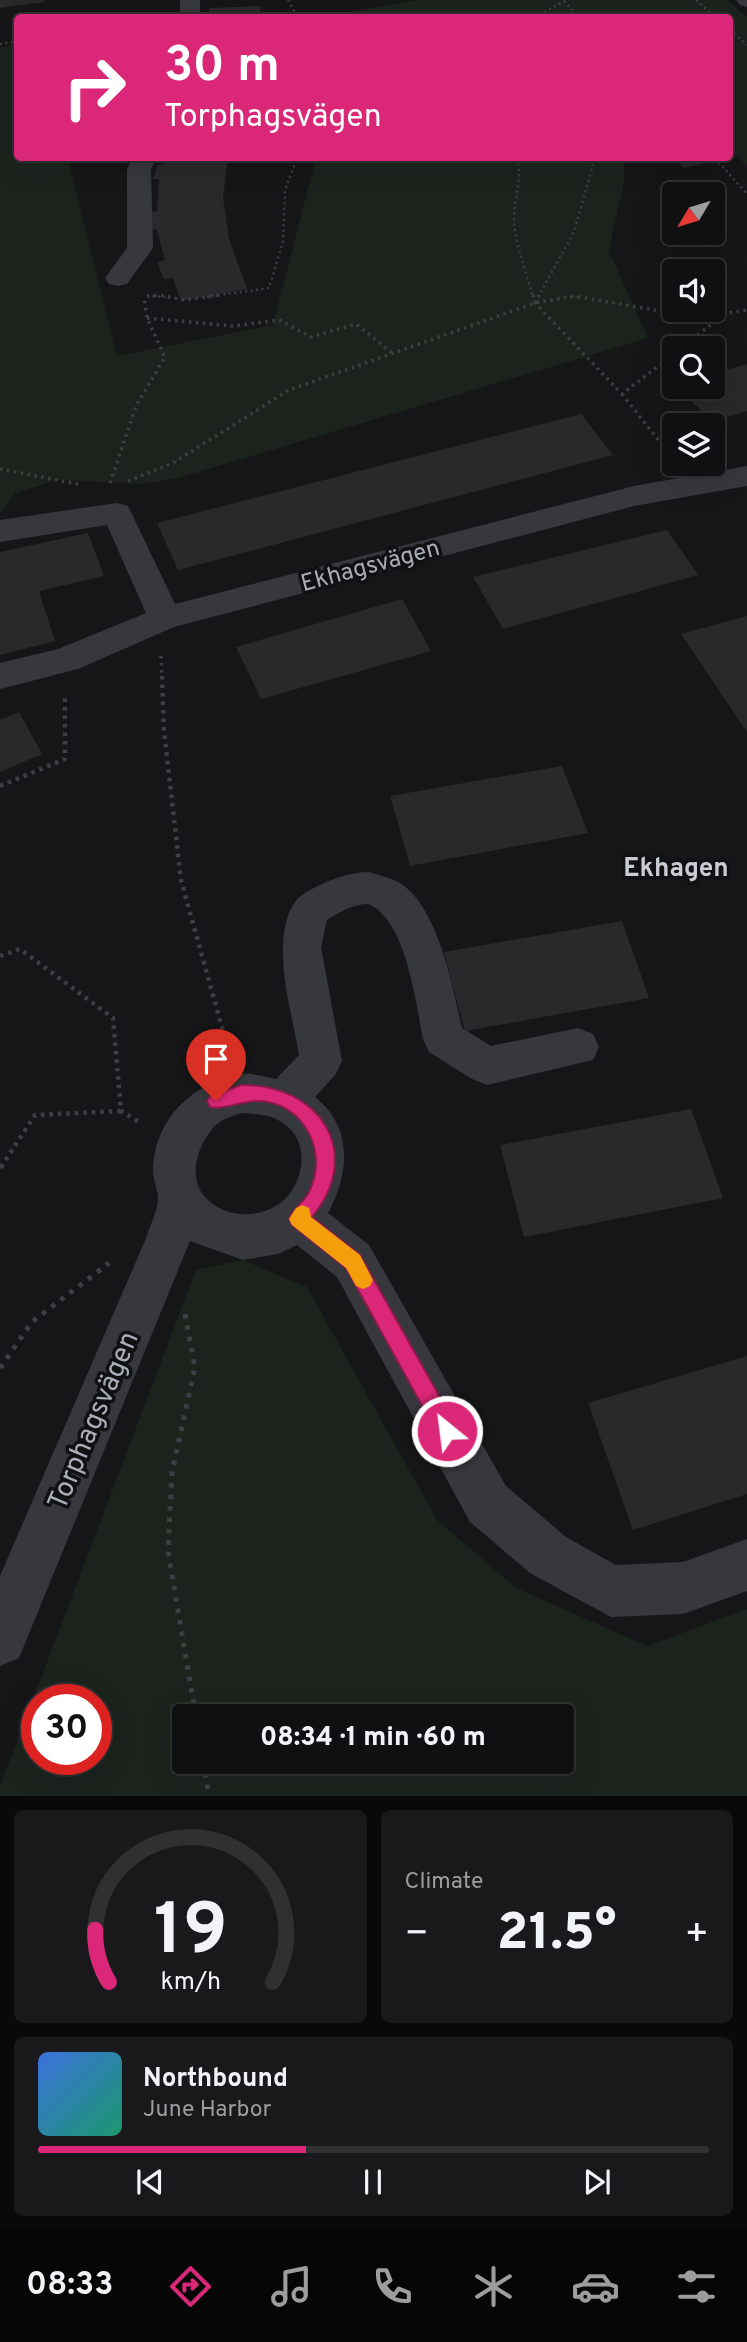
<!DOCTYPE html>
<meta charset="utf-8">
<style>
body{margin:0;font-family:Overpass,sans-serif;background:#19191b;color:#f1f3f6;height:100vh;display:flex;flex-direction:column;font-size:26px;white-space:nowrap}
*{box-sizing:border-box;margin:0}
p{font-size:23px;color:#9c9d9f}
.icon{flex:none;width:38px;height:38px;fill:none;stroke:currentColor;stroke-width:2;stroke-linecap:round;stroke-linejoin:round}
.map{position:relative;height:1796px;overflow:hidden}
.details{display:flex;flex-direction:column;gap:14px;padding:14px;background:#09090a;flex:1}
.details>*{flex:none}
.guide{position:absolute;left:14px;top:14px;width:719px;height:147px;border-radius:7px;box-shadow:0 7px 28px #0002,0 0 0 2px #303032;background:#db2777;color:#fff;overflow:hidden}
.needle{width:46px;rotate:232deg}
.buttons{position:absolute;left:662px;top:182px;display:grid;gap:14px}
.buttons a{display:grid;place-items:center;width:63px;height:63px;border-radius:7px;background:#101012;box-shadow:0 7px 28px #0002,0 0 0 2px #303032;font-size:35px}
.speed{position:absolute;left:21px;top:1684px;display:flex;gap:14px;font-size:35px;font-weight:700;text-align:center}
.speed>*{display:grid;place-content:center;width:91px;height:91px;border-radius:50%;background:#101012;box-shadow:0 7px 28px #0002,0 0 0 2px #303032;line-height:1}
.speed .limit{border:10px solid #d22;background:#fff;color:#111}
.pin{position:absolute;display:grid;place-items:center;width:60px;height:60px;color:#fff;margin:-72px -30px;border-radius:50% 50% 50% 0;rotate:-45deg;box-shadow:0 0 7px #0007}
.pin .icon{rotate:45deg}
.me{position:absolute;width:77px;margin:-38px;rotate:331deg;stroke-linejoin:round;filter:drop-shadow(0 0 5px #0008)}
.turn{display:flex;align-items:center;gap:24px;height:147px;padding:0 35px;font-size:32px}
.turn .icon{width:91px;height:91px;stroke-width:2.5}
.turn b{display:block;font-size:49px;line-height:60px}
.big{font-size:52px;font-weight:800;line-height:1.1}
.details .tile{flex:1;display:flex;flex-direction:column;justify-content:center;gap:10px;min-width:0;padding:0 24px;border-radius:10px;background:#19191b}
.details .dial{align-items:center;gap:0}
.dial svg{height:182px;overflow:visible;fill:none;stroke:#303032;stroke-width:7;stroke-linecap:round;text-anchor:middle}
.dial text{fill:#f1f3f6;stroke:none}
.song{display:flex;align-items:center;gap:21px}
.cover{width:84px;height:84px;border-radius:10px;background:linear-gradient(135deg,hsl(220 70% 55%),hsl(160 70% 35%))}
.played{height:7px;border-radius:4px;background:linear-gradient(90deg,#db2777 40%,#303032 40%)}
.keys{display:flex;justify-content:space-around;direction:ltr}
.heat{display:flex;justify-content:space-between;align-items:center;font-size:38px;direction:ltr}
.details .tiles{flex:1;display:grid;gap:14px;grid-template-columns:1fr 1fr}
.tile:last-child{grid-column:span 2}
.trip{position:absolute;left:172px;top:1704px;width:402px;height:70px;border-radius:7px;background:#101012;box-shadow:0 7px 28px #0002,0 0 0 2px #303032;font-weight:800;line-height:70px;text-align:center}
.menu{display:flex;height:112px;justify-content:space-around;align-items:center;background:#060607;color:#9c9d9f}
.menu .icon{width:49px;height:49px}
.menu .current{color:#db2777}
.menu b{font-size:32px;color:#f1f3f6}
.map>svg:first-child{display:block}
.green{fill:#1c231d;fill-rule:evenodd}
.building{fill:#29292c}
.lines{fill:none;stroke-linecap:round;stroke-linejoin:round}
.path-far3{stroke:#3d3f44;stroke-width:2.5;stroke-dasharray:2 3.5;stroke-linecap:butt}
.path-far2{stroke:#3d3f44;stroke-width:3.5;stroke-dasharray:2.5 4.5;stroke-linecap:butt}
.path-far1{stroke:#3d3f44;stroke-width:4.5;stroke-dasharray:3.5 5;stroke-linecap:butt}
.path{stroke:#3d3f44;stroke-width:5;stroke-dasharray:4.5 7;stroke-linecap:butt}
.minor{fill:#37383d;fill-rule:evenodd}
.route{fill:#db2777;stroke:#8e194d;stroke-width:2}
.slow{fill:#f59e0b}
.labels{text-anchor:middle;stroke-width:7;stroke-linejoin:round;paint-order:stroke}
.street-label{font-size:24px;fill:#a8adb8;stroke:#111113}
.neighbourhood-label{font-size:26px;font-weight:bold;fill:#c9ccd4;stroke:#111113}
.near-street-label{font-size:28px;fill:#a8adb8;stroke:#111113}
</style>
<div class="map">
<svg width="747" height="1796" viewBox="0 0 747 1796">
<rect width="100%" height="100%" fill="#161618"/>
<path class="green" d="M418,0H727L747,17V166L730,149V18L320,17Z
M17,44L18,158H74L69,164L117,356L273,325L316,158H624V181L609,251L648,338L178,478L144,484L57,480L15,493L0,514V47Z
M242,1260L307,1287L437,1520L516,1588L647,1646L747,1609V1796H0V1786L196,1270ZM96,1699V1759H37V1699ZM184,1717H562V1762H184Z"/>
<path class="building" d="M0,0H44V2L0,8Z
M260,6L261,18H208L209,8Z
M167,158H228L223,198L229,239L247,289L181,301L173,278L164,279L157,262L165,260L157,230L152,229L149,212L157,211L159,179H153L158,165L164,164Z
M673,158H699L705,163L684,168Z
M747,364V411L711,422L679,387H712V374Z
M581,414L613,455L178,570L157,523Z
M667,530L698,575L503,629L473,577Z
M88,533L104,576L39,591L55,641L0,655V552Z
M402,599L431,651L261,699L236,647Z
M747,616V732L681,634Z
M19,712L42,754L0,772V720Z
M562,766L588,833L410,866L390,796Z
M622,921L649,998L465,1031L444,952Z
M691,1109L723,1198L524,1237L500,1145Z
M747,1356V1494L633,1530L588,1403Z"/>
<g class="lines">
<path class="path-far3" d="M288,0L298,18
M696,0L716,18
M564,1L580,18
M535,18L564,1
M730,30L747,45
M0,44L18,41
M517,158C523,179 513,201 514,223C517,248 526,272 533,297
M715,158L747,194
M147,296L168,297
M207,297L269,288L283,242L285,190L297,158
M538,297L574,232L595,158
M570,297H578"/>
<path class="path-far2" d="M533,295L535,303L622,394L674,354
M147,296L159,295L184,300L220,295
M535,303L539,295
M147,318L234,326L279,320L311,337L356,324L392,353
M681,348L722,316
M622,394L671,456
M0,469L78,484
M128,481L173,463L289,390L535,303L574,296L701,318L747,310
M110,483L136,406L165,357L147,318L144,298
M161,656L162,677"/>
<path class="path-far1" d="M162,676L164,731L181,880L229,1053
M0,786L65,759V694
M0,956L20,949L113,1018L121,1111L142,1124
M1,1167L35,1115L121,1111"/>
<path class="path" d="M0,1168L2,1165
M185,1314L195,1367L172,1472L168,1552L196,1717
M0,1368L32,1322L109,1263
M203,1762L209,1796"/>
<path class="minor" d="M180,0H200V18H180Z
M736,0H747V7L740,5Z
M132,158H156L151,170L153,248L127,284L118,286L109,284L105,278L127,248V170Z
M747,466V486L634,506L174,627L78,669L0,689V663L58,649L146,613L107,525L0,542V520L117,503L128,506L175,604L634,486Z
M369,872C379,875 391,878 400,883C438,907 453,987 462,1028L491,1046L578,1028L593,1034L599,1047L593,1060L487,1085L472,1079L429,1052L423,1039C416,1003 406,919 368,904C352,904 340,912 327,920L321,947L342,1061L336,1074L315,1097C354,1128 349,1174 328,1213L369,1245L506,1486L566,1537L616,1565L683,1562L747,1539V1591L683,1614L611,1617L530,1573L470,1522L337,1277L297,1245L278,1254L243,1260L190,1241L19,1658L0,1666V1576L147,1236C150,1225 158,1210 158,1199C158,1188 152,1178 153,1167C156,1118 192,1084 239,1074C250,1072 265,1077 276,1079L299,1055C292,1012 269,940 295,902C300,894 314,888 322,884C337,877 353,872 369,872ZM241,1113C252,1114 268,1114 278,1120C305,1134 307,1164 293,1189C275,1219 228,1223 205,1197C186,1176 199,1141 217,1124C224,1118 233,1116 241,1113Z"/>
</g>
<path class="route" d="M241,1085C320,1084 365,1153 312,1217L360,1255L455,1424L458,1431L455,1438L447,1441L440,1438L346,1268L292,1225L289,1219C294,1208 304,1202 309,1192C329,1153 304,1101 257,1101C243,1101 219,1111 210,1107L207,1101L210,1096Z"/>
<path class="slow" d="M302,1205L309,1208L311,1217L360,1255L373,1280L370,1286L363,1289L356,1286L346,1268L292,1225L289,1219L296,1208Z"/>
<g class="labels">
<g class="street-label">
<text transform="translate(370 565) rotate(-15)" y="8">Ekhagsvägen</text>
</g>
<g class="neighbourhood-label">
<text x="676" y="876">Ekhagen</text>
</g>
<g class="near-street-label">
<text transform="translate(92 1420) rotate(-67)" y="10">Torphagsvägen</text>
</g>
</g>
</svg>
<div class="buttons">
<a><svg class="needle" viewBox="-14 -14 28 28"><path d="M0-13l5 13h-10z" fill="#e53935"/><path d="M0 13l5-13h-10z" fill="#9c9d9f"/></svg></a>
<a><svg class="icon" aria-label="sound" viewBox="0 0 24 24"><path d="M4 9h4l5-4v14l-5-4H4zM17 9q2 3 0 6"/></svg></a>
<a><svg class="icon" aria-label="search" viewBox="0 0 24 24"><circle cx="10" cy="10" r="6"/><path d="M15 15l6 6"/></svg></a>
<a><svg class="icon" aria-label="layers" viewBox="0 0 24 24"><path d="M12 4l9 5-9 5-9-5zM3 14l9 5 9-5"/></svg></a>
</div>
<div class="speed"><div class="limit">30</div></div>
<div class="pin" style="left:216px;top:1101px;background:#d93025"><svg class="icon" aria-label="arrive" viewBox="0 0 24 24"><path d="M6 21V4h12l-3 4 3 4H6"/></svg></div>
<svg class="me" style="left:447px;top:1431px" viewBox="-20 -20 40 40"><circle r="17" fill="#db2777" stroke="#fff" stroke-width="3"/><path d="M0-11L8 9 0 5-8 9z" fill="#fff"/></svg>
<div class="trip">08:34 · 1 min · 60 m</div>
<div class="guide">
<div class="turn"><svg class="icon" aria-label="right" viewBox="0 0 24 24"><path d="M7 20v-9h11M14 6l5 5-5 5"/></svg><div><b>30 m</b>Torphagsvägen</div></div>
</div>
</div>
<section class="details">
<div class="tiles">
<div class="tile dial"><svg viewBox="0 0 100 80">
<path d="M14 69A42 42 0 1 1 86 69"/>
<path d="M14 69A42 42 0 0 1 8 46" stroke="#db2777"/>
<text x="50" y="56" font-size="32" font-weight="700">19</text>
<text x="50" y="72" font-size="11">km/h</text>
</svg></div>
<div class="tile"><p>Climate</p>
<div class="heat"><a>−</a><b class="big">21.5°</b><a>+</a></div>
</div>
<div class="tile">
<div class="song"><i class="cover"></i><div><b>Northbound</b><p>June Harbor</p></div></div>
<div class="played"></div>
<div class="keys"><svg class="icon" aria-label="previous" viewBox="0 0 24 24"><path d="M18 5L8 12l10 7zM5 5v14"/></svg><svg class="icon" aria-label="pause" viewBox="0 0 24 24"><path d="M8 5v14M16 5v14"/></svg><svg class="icon" aria-label="next" viewBox="0 0 24 24"><path d="M6 5l10 7-10 7zM19 5v14"/></svg></div>
</div>
</div>
</section>
<nav class="menu">
<b>08:33</b>
<svg class="icon current" aria-label="directions" viewBox="0 0 24 24"><path d="M12 3l9 9-9 9-9-9zM9 14v-3h6M13 9l2 2-2 2"/></svg>
<svg class="icon" aria-label="music" viewBox="0 0 24 24"><path d="M9 18V5l10-2v13"/><circle cx="6" cy="18" r="3"/><circle cx="16" cy="16" r="3"/></svg>
<svg class="icon" aria-label="phone" viewBox="0 0 24 24"><path d="M5 4h4l2 5-3 2q2 4 5 5l2-3 5 2v4C11 20 4 13 5 4z"/></svg>
<svg class="icon" aria-label="climate" viewBox="0 0 24 24"><path d="M12 3v18M4 7l16 10M4 17L20 7"/></svg>
<svg class="icon" aria-label="car" viewBox="0 0 24 24"><path d="M5 17H2v-5l4-1 3-4h7l3 4 3 1v5h-3M9 17h6M6 11h13"/><circle cx="7" cy="17" r="2"/><circle cx="17" cy="17" r="2"/></svg>
<svg class="icon" aria-label="filters" viewBox="0 0 24 24"><path d="M4 7h16M4 17h16"/><circle cx="9" cy="7" r="2"/><circle cx="15" cy="17" r="2"/></svg>
</nav>
